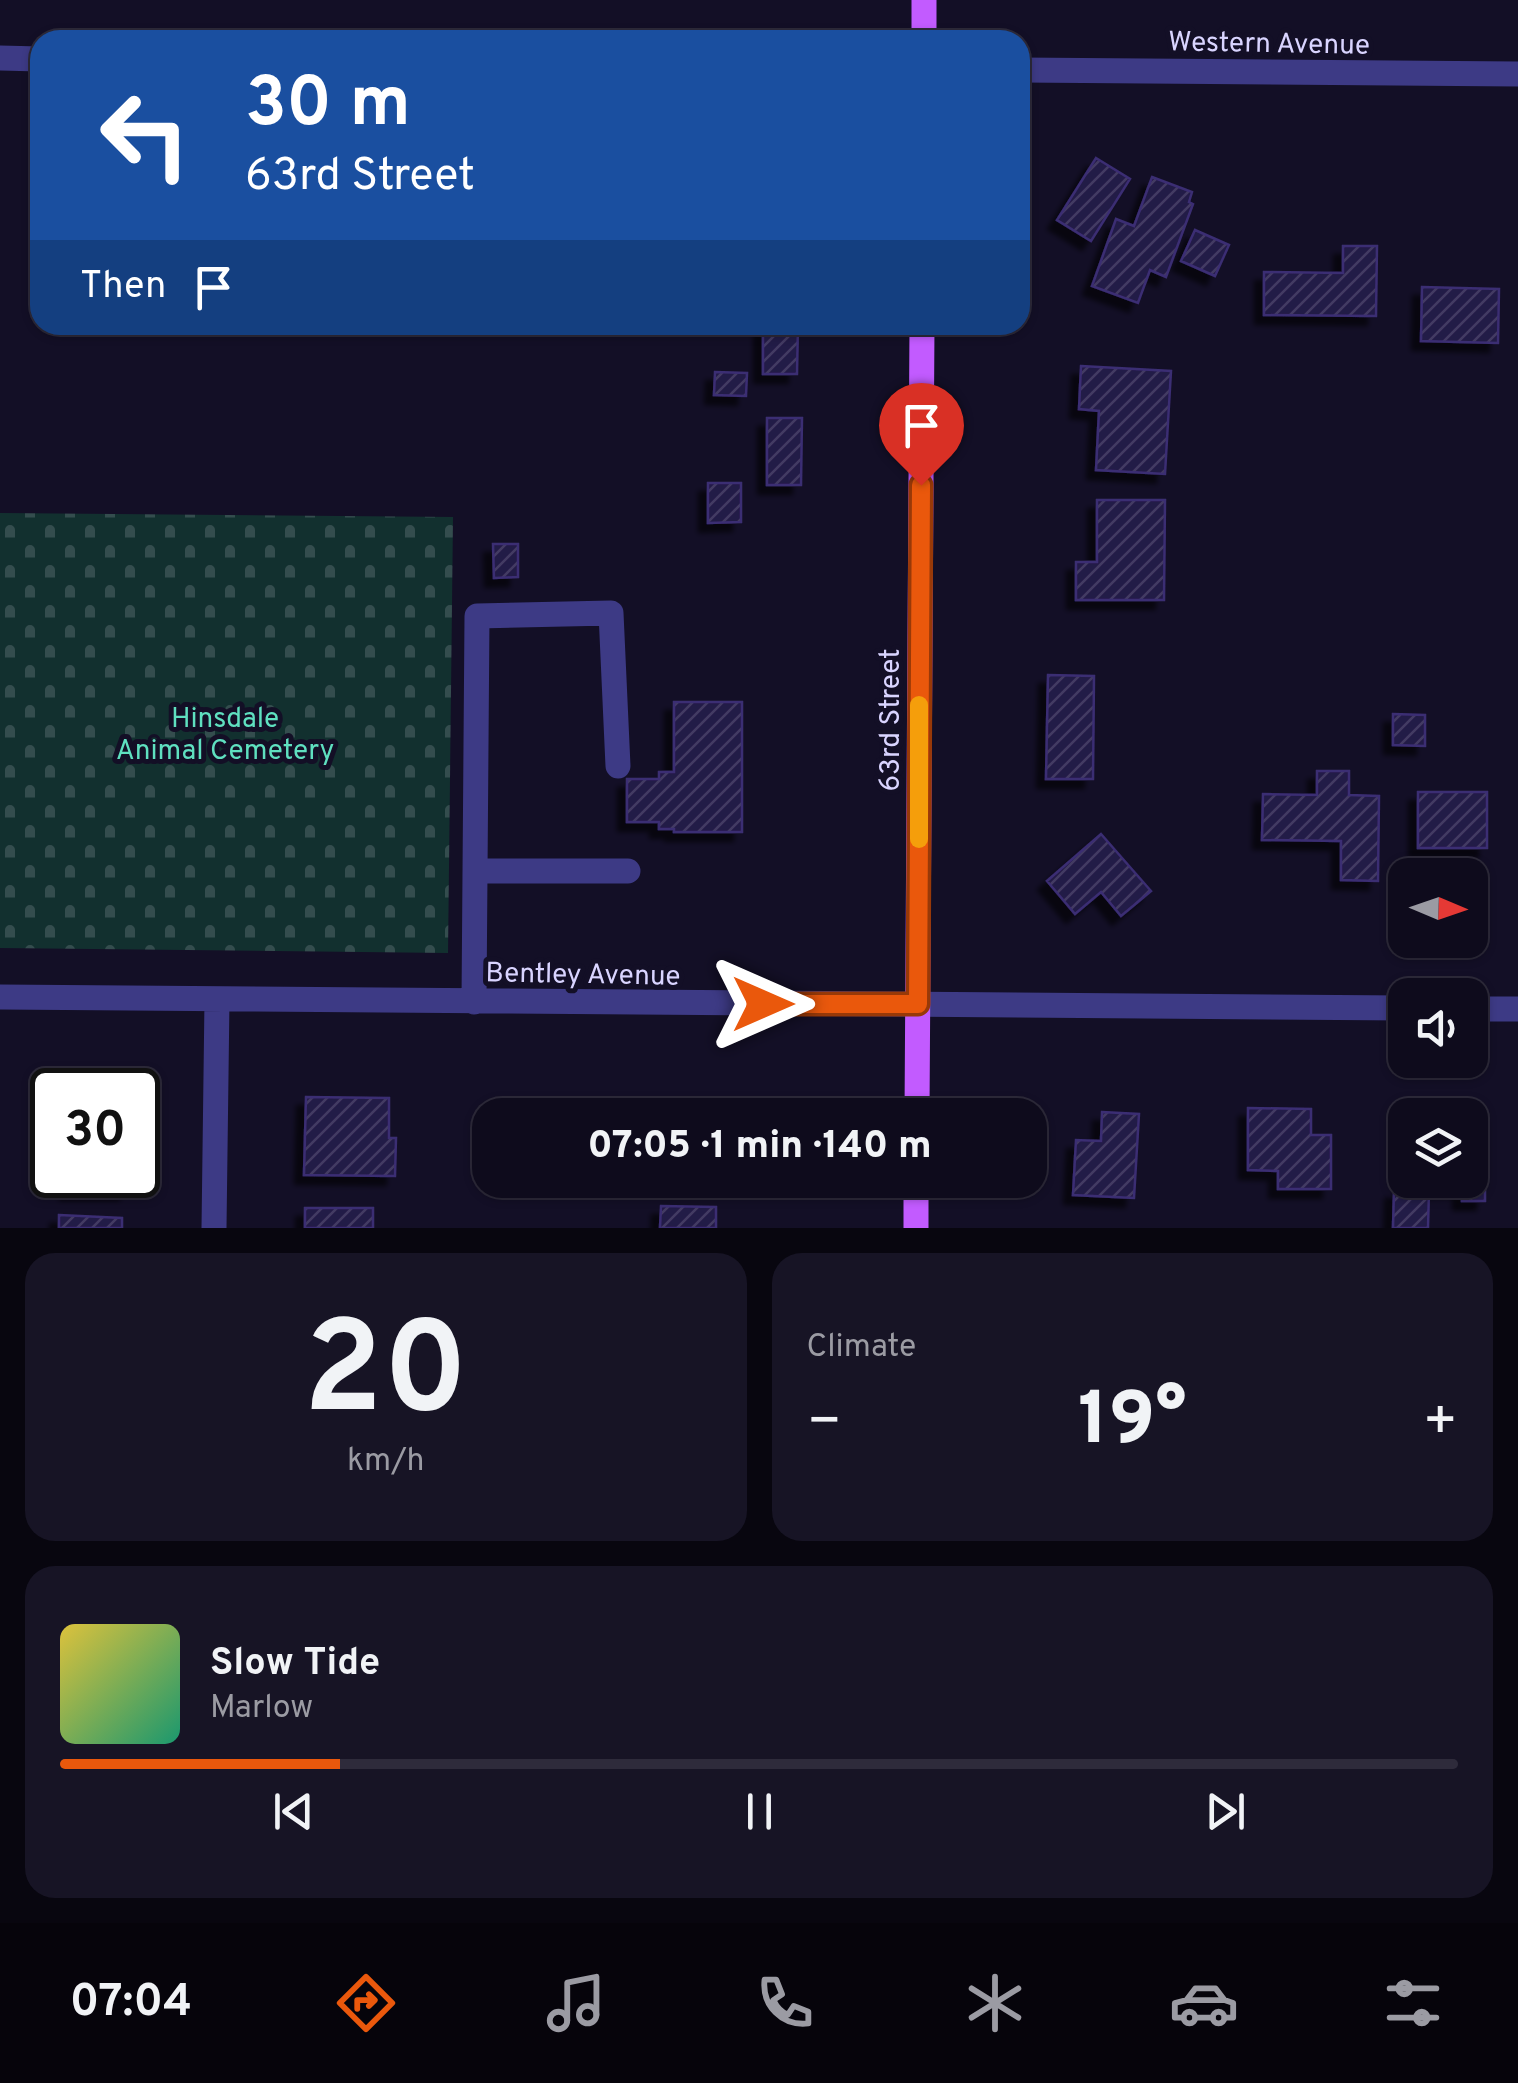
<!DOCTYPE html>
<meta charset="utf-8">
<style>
body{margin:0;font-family:Overpass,sans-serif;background:#171425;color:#f1f3f6;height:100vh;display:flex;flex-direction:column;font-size:38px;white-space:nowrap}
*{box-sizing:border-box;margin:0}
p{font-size:32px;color:#9b9ba3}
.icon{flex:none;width:55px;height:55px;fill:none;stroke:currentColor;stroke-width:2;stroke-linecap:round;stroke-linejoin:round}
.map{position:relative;height:1228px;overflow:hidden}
.details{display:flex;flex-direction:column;gap:25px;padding:25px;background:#08060f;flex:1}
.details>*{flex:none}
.hud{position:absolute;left:30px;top:30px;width:1000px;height:305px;border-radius:30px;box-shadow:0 2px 8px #0004,0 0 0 2px #2e2b3b;background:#1a4fa0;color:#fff;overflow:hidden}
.needle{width:65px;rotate:92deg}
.controls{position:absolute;left:1388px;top:858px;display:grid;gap:20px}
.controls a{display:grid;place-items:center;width:100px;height:100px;border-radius:20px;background:#0e0b1c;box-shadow:0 2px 8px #0004,0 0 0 2px #2e2b3b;font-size:50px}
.speed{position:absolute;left:30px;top:1068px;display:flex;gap:20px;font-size:50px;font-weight:700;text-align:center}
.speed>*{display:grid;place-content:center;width:130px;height:130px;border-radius:50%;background:#0e0b1c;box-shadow:0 2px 8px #0004,0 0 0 2px #2e2b3b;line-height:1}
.speed .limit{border:5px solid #111;border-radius:15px;background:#fff;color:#111}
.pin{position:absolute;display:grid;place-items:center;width:85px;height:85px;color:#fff;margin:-102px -42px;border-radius:50% 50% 50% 0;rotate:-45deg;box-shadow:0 0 10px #0007}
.pin .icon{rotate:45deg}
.me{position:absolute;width:110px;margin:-55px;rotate:90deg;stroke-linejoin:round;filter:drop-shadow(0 0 8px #0008)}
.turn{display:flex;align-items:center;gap:35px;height:210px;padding:0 50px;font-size:45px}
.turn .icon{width:130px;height:130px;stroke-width:2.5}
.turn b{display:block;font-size:70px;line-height:85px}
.then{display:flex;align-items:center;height:95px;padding:0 50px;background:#0003;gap:20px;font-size:38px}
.big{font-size:75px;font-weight:800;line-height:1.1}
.details .widget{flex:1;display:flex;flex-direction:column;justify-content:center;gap:15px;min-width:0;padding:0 35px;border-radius:30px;background:#171425}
.details .dial{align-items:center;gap:0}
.dial b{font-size:130px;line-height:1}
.song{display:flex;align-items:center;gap:30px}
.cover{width:120px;height:120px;border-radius:15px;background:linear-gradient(135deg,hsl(50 70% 55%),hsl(160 70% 35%))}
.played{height:10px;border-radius:5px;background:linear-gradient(90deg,#ea580c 20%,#2e2b3b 20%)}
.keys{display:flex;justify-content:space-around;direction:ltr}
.heat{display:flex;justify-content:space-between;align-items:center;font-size:55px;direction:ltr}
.details .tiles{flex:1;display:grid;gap:25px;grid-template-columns:1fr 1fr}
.widget:last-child{grid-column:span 2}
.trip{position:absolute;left:472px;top:1098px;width:575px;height:100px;border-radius:30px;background:#0e0b1c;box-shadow:0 2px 8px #0004,0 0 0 2px #2e2b3b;font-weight:800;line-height:100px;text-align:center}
.tabs{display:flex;height:160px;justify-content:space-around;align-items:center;background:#06040b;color:#9b9ba3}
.tabs .icon{width:70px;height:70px}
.tabs .active{color:#ea580c}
.tabs b{font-size:45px;color:#f1f3f6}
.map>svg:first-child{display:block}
.cemetery{fill:url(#cemetery-stones)}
.building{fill:url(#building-hatch);stroke:#3b2d73;stroke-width:2.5;filter:url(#shadow)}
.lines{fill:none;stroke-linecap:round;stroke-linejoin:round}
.minor{stroke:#3d3a85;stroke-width:25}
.major{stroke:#c25bff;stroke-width:25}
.route-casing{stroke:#983908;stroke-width:25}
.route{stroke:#ea580c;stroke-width:18}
.slow{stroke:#f59e0b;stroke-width:18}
.labels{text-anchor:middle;stroke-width:10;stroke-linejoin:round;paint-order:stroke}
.street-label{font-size:28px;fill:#d9d4ff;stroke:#130f26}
.park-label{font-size:28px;fill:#5fe0c0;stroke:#130f26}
</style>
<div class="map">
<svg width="1518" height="1228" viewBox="0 0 1518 1228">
<defs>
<pattern id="cemetery-stones" width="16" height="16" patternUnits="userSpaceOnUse" patternTransform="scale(2.5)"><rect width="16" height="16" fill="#12302f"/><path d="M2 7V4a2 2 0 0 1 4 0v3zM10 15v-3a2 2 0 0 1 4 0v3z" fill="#344d4e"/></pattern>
<pattern id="building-hatch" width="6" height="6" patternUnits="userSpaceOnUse" patternTransform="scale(2.5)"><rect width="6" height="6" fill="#241b47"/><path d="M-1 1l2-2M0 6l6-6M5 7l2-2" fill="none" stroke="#433b63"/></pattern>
<filter id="shadow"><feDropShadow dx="-9" dy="9" stdDeviation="2.5" flood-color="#0009"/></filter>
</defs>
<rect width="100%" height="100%" fill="#130f26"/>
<path class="cemetery" d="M0,513L453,517L448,953L0,948Z"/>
<path class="building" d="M1096,158L1130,179L1091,241L1057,220Z
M1152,177L1192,192L1189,202L1193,204L1166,277L1150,270L1138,303L1092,286L1116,219L1134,226Z
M1195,230L1229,245L1215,276L1181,261Z
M1343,246H1377L1376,316L1264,315V272L1343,273Z
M1422,287L1499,289L1498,343L1421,341Z
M763,325H798L797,374H763Z
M1081,366L1171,371L1165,474L1096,470L1099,411L1079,409Z
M715,372L747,373L746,396L714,395Z
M767,418H802L801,485H767Z
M708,483H741V522L708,523Z
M1097,500H1165L1164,600H1076V562H1097Z
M493,544H518V577L494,578Z
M1048,675L1094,676L1093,779H1046Z
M674,702H742V832H674V829H659V822H627V779H659V772H674Z
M1393,714L1425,715V746L1393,745Z
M1317,771H1349V795L1379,796L1378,881L1341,880V841L1262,840L1263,794L1317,795Z
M1418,792H1487V848H1418Z
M1101,834L1151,891L1121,916L1101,892L1075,914L1047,881Z
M306,1097L389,1098V1138H396L395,1176L304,1175Z
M1248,1108L1311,1109V1135H1331V1189H1278V1171L1248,1170Z
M1102,1112L1139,1114L1134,1198L1073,1195L1076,1140L1101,1141Z
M1470,1121H1485V1201H1462V1187L1423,1188L1422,1180H1470Z
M69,1175H128V1191H69Z
M1394,1190L1429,1191L1428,1228H1393Z
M661,1206L716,1207V1228H660Z
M305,1208H373V1228H305Z
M59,1215L122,1218V1228H59Z"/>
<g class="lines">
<path class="minor" d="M0,58L40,59
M1020,70L1518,74
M475,871H628
M0,997L1405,1008
M474,1002L477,616L611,613L618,766
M1470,1009H1518
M214,1228L217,999"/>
<path class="major" d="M924,40V0
M917,1115L922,325
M916,1228V1180"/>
</g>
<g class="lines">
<g class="route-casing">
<path id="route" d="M763,1004H918L921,485"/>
</g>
<use href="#route" class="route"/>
<path class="slow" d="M919,839V705"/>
</g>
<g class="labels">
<g class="street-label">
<text transform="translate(1269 42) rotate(1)" y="10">Western Avenue</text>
<text transform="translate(889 720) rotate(-90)" y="10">63rd Street</text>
<text transform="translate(583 973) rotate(1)" y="10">Bentley Avenue</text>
</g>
<g class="park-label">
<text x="225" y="727">Hinsdale<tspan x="225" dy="32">Animal Cemetery</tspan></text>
</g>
</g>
</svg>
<div class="controls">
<a><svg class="needle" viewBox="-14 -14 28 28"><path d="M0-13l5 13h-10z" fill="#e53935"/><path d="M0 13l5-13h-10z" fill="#9b9ba3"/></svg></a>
<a><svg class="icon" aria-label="sound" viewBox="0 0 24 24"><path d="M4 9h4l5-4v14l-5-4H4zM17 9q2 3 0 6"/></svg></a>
<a><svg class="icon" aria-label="layers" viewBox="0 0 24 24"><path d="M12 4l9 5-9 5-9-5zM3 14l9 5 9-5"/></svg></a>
</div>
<div class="speed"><div class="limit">30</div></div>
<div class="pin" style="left:921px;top:485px;background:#d93025"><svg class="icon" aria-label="arrive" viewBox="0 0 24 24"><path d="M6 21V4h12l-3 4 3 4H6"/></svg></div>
<svg class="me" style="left:763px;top:1004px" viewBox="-20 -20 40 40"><path d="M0-17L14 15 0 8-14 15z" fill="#ea580c" stroke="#fff" stroke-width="4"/></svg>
<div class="trip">07:05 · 1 min · 140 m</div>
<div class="hud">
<div class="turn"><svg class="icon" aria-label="left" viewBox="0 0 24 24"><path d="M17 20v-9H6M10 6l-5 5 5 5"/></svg><div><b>30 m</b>63rd Street</div></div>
<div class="then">Then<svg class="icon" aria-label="arrive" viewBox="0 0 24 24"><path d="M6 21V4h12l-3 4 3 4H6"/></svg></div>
</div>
</div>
<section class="details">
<div class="tiles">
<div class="widget dial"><b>20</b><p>km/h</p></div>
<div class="widget"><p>Climate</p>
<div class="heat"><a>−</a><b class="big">19°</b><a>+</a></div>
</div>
<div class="widget">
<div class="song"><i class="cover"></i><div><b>Slow Tide</b><p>Marlow</p></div></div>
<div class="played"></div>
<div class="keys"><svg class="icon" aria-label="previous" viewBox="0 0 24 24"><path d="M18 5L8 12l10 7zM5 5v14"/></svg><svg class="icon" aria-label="pause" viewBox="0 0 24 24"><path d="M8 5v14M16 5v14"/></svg><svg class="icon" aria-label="next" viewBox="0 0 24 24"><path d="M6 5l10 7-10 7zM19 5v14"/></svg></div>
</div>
</div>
</section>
<nav class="tabs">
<b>07:04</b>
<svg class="icon active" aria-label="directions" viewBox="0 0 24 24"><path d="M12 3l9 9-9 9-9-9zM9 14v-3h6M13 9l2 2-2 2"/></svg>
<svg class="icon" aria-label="music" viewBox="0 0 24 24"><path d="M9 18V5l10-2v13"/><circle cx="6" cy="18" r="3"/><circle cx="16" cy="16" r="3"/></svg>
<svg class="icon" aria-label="phone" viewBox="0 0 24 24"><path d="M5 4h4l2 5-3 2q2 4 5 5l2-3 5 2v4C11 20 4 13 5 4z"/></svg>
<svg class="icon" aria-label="climate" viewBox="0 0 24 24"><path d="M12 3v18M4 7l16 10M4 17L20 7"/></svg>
<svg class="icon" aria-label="car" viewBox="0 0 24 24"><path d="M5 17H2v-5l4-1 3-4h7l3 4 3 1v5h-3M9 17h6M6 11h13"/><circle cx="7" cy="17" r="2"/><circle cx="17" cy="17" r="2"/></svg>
<svg class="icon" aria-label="filters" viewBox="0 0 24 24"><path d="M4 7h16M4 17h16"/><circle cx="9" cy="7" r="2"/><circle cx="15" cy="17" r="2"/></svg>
</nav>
